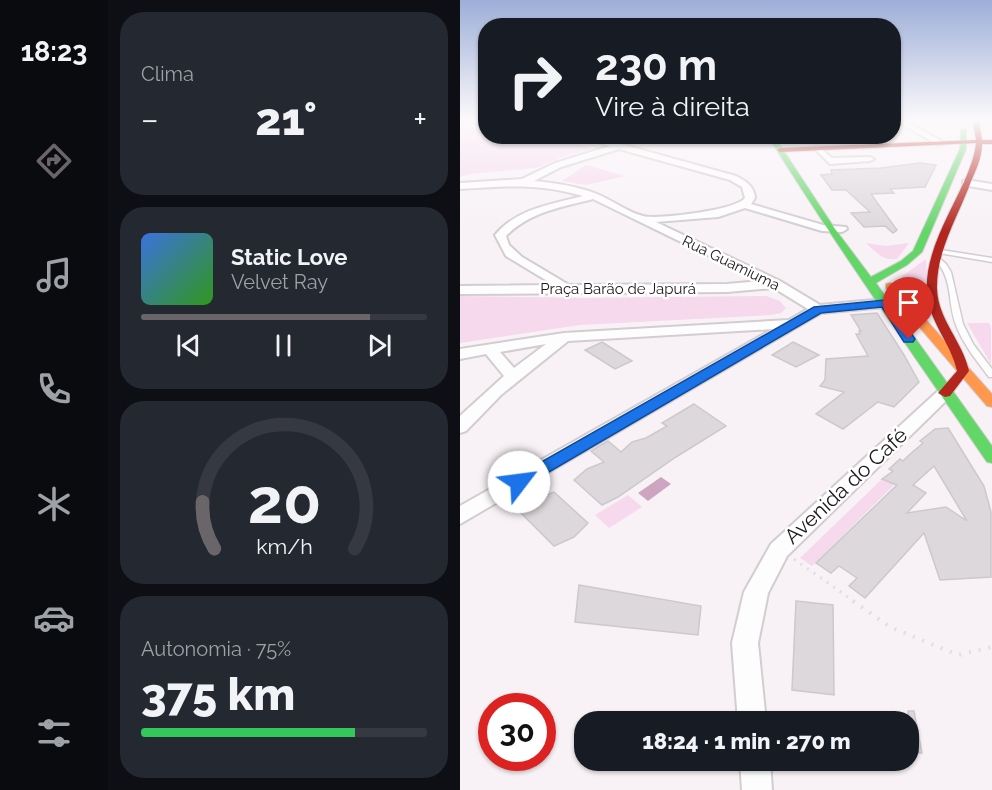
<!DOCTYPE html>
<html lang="pt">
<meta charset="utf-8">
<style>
body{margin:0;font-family:Raleway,sans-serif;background:#242831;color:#f1f3f6;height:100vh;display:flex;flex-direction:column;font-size:22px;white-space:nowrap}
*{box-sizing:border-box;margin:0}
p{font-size:20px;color:#9ea1a6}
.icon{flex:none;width:33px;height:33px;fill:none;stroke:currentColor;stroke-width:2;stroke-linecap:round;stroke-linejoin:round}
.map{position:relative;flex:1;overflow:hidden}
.panel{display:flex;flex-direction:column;gap:12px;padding:12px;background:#0d0f14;width:352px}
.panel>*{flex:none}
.guide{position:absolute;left:18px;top:18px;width:423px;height:126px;border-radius:24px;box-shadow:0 2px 4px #0004;background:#171b24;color:#f1f3f6;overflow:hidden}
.speed{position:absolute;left:18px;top:693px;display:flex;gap:12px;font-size:30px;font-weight:700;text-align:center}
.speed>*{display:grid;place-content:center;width:78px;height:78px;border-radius:50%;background:#171b24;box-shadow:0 2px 4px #0004;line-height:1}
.speed .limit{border:9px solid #d22;background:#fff;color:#111}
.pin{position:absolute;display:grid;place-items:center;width:51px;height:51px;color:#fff;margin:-62px -26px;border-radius:50% 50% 50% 0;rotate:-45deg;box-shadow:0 0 6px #0007}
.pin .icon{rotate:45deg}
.me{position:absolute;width:66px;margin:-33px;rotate:60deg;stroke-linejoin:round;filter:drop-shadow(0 0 4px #0008)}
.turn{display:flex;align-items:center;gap:21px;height:126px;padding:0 18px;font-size:27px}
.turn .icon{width:78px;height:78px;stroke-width:2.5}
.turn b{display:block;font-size:42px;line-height:51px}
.big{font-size:45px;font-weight:800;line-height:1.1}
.panel .card{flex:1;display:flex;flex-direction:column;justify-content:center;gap:9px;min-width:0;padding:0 21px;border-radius:24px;background:#242831}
.panel .dial{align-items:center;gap:0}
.dial svg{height:156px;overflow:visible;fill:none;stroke:#363941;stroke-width:7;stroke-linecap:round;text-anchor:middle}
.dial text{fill:#f1f3f6;stroke:none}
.song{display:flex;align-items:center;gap:18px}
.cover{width:72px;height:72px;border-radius:9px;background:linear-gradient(135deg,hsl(220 70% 55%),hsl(110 70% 35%))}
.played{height:6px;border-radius:3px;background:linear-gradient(90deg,#6a6568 80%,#363941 80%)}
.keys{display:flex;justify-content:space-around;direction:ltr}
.heat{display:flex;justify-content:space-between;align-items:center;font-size:33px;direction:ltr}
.charge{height:9px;border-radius:4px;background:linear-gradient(90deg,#34c759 75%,#363941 0)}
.trip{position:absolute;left:114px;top:711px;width:345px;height:60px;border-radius:24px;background:#171b24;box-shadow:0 2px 4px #0004;font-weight:800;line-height:60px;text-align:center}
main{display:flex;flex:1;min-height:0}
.menu{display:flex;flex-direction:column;width:108px;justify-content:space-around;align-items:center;background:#090b0e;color:#9ea1a6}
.menu .icon{width:42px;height:42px}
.menu .current{color:#6a6568}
.menu b{font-size:27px;color:#f1f3f6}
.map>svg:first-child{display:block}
.green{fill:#f6d9ed}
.water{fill:#cda5c1}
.building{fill:#ddd8db;stroke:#cdc8cb;stroke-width:1.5;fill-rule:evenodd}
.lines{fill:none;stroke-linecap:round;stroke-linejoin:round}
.lane-casing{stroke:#d2cdd0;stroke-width:3}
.street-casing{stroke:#d2cdd0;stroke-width:4}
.fast-casing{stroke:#d2cdd0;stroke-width:2}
.slow-casing{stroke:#d2cdd0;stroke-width:2}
.jam-casing{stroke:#d2cdd0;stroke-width:2}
.path-far1{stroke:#e0dedf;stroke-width:3;stroke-dasharray:2 6;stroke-linecap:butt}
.path{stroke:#e0dedf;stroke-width:4;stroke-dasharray:2 8;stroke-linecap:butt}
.lane{fill:#fefdfe;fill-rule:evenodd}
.street{fill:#fefdfe;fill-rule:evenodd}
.fast{fill:#63d668;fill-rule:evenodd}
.slow{fill:#ff974d;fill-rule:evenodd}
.jam{fill:#b3261e;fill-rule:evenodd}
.route{fill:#1a73e8;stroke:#114b97;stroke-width:1.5}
.labels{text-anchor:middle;stroke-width:5;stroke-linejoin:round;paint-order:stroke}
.far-street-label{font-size:15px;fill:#1d191c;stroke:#fff}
.near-street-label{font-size:21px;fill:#1d191c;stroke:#fff}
</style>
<main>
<nav class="menu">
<b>18:23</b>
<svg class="icon current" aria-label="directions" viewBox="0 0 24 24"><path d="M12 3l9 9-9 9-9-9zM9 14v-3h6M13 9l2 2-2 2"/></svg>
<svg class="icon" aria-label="music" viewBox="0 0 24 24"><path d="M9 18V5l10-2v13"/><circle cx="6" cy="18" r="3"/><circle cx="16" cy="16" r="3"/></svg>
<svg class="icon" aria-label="phone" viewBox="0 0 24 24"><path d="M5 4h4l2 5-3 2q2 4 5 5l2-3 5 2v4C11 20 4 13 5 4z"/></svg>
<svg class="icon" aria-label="climate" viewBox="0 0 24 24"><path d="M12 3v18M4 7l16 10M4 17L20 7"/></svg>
<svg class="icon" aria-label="car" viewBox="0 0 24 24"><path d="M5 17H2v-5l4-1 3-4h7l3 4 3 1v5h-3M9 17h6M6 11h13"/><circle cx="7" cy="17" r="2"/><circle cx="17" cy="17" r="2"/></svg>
<svg class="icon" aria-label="filters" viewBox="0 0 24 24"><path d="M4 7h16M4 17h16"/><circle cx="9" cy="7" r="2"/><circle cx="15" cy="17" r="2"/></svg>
</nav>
<section class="panel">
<div class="card"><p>Clima</p>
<div class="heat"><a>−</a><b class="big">21°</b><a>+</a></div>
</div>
<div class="card">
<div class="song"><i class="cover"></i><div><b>Static Love</b><p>Velvet Ray</p></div></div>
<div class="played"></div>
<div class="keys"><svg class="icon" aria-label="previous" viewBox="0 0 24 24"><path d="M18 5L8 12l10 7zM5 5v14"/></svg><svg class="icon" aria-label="pause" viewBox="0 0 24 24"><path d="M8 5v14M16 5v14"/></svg><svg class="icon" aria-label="next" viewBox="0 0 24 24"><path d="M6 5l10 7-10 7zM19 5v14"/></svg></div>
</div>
<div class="card dial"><svg viewBox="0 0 100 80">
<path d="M14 69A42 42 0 1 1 86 69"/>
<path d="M14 69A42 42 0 0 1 8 45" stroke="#6a6568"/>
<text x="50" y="56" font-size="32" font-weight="700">20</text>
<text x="50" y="72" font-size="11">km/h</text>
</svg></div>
<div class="card"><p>Autonomia · 75%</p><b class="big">375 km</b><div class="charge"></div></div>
</section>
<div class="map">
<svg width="532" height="790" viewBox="0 0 532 790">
<rect width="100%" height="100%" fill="#f8f2f6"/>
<path class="green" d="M0,121H25L26,136L101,137L132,149L104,156L76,168L10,174L0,177Z
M126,165L165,176L126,185L102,181Z
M406,243L425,246L449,243L437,259C422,261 416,252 406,243Z
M466,259L469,310L441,277Z
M0,296L125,298L306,296L320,301L326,308L321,313L312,315L120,325L0,343Z
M507,323H529L531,327V364Z
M422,479L435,484L352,566L340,558Z
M168,495L182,507L149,528L135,515Z"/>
<path class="water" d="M201,477L211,484L188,501L178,493Z"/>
<path class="building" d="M460,163L476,165L465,187L430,189L434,193L411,194L437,230L433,233L425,226L404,227L391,213L410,212L386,190H372L361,175L372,174L371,170L421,168Z
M417,313L444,355L459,382L434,407L418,402L383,429L356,414L384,392L360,386L365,380L366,359L408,356L396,334H400L399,331H401L391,315Z
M142,342L172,361L155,369L125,350Z
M333,342L359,355L336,367L312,355Z
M234,404L266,426L216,457L158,497L142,505L114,480L127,469L144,462L131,451L148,441L161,452L172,442L186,438L207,426L202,423Z
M488,428L524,486L531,512V577L480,580L464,533L405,598L389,586L397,578L379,566L371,573L356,563L437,485L422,479L433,471L429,469L440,459L443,461L449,455L463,443L460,441L475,429ZM474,466L507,521L486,507L447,513L466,493L453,485Z
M94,492L128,523L114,537L94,546L60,512L77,499Z
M119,585L241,606L238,635L115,622Z
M336,601L373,605L374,695L332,690Z
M448,711H454L462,753H448Z"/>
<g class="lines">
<g class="lane-casing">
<path id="lane" d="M481,250L532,258V262L479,253V251Z
M478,257L486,264L491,272L503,324L513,344L532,369V377H529C517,361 503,344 496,325C487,301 494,281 475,259Z"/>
</g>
<g class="street-casing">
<path id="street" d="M437,121H445L485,143L478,145Z
M119,136H132L276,176C286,181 294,186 295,198L291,204L363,225L386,227L387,229L382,232L362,231L285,208L258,217L196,222L320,281L360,305L425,299L432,303L425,307L361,313L0,524V506L313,329L108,341L41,395L6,431L0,433V416L44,376L26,354L0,359V349L104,333L329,320L348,309L314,288L267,292L0,294V286L94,285L46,256L35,235C56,209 92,204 123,196C78,183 45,186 0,189V183L62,179L95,163L150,146ZM159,149L270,180L282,187L285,198C276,210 198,220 183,216C167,212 152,200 137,194C117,186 95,183 74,181L101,167ZM133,199L301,281L267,284L109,285L62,257L49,245L46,236C69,212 102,207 133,199ZM86,344L54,368L40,352Z
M286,136H303L318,141L314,143Z
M392,136H400L410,146L403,148Z
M358,146L372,158L410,157L414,159L410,161L370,164L354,148Z
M506,180L532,184V190L503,185V181Z
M485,388L491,390L493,393L491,396L327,556L308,593L298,643L306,722H278L272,643L284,592L311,544L479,390Z
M280,760H310L312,790H282Z"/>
</g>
<g class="fast-casing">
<path id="fast" d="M501,129L506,130V149L462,252L447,265L416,283L532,446V463L527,462C453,354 377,247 308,136H314L375,229L411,277L441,261L453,251L500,149Z"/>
</g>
<g class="slow-casing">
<path id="slow" d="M430,283L434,284L532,394V407L527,406L426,288V284Z"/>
</g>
<g class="jam-casing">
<path id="jam" d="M513,121H519L522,140H532V144H522C522,156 517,168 512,179C499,215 476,250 477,289C478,320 503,342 509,371L490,396L485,397L478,393L497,371C491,343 469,322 467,293C464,252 492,211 507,175C511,165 515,154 516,143L320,152L317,150L320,148L516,140Z"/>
</g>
<path class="path-far1" d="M334,559L395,602"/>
<path class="path" d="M393,601L430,627L498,655L532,647"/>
<use href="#lane" class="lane"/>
<use href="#street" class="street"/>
<use href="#fast" class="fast"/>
<use href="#slow" class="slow"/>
<use href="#jam" class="jam"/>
</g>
<linearGradient id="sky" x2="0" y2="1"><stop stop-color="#9daed8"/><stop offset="0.52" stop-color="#fcf9fb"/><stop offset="1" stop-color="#fcf9fb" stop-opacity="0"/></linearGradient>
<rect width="532" height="231" fill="url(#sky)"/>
<path class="route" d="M425,300L429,301L455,339L453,342H444L422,307L361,313L65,486H53L51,482L53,478L354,307Z"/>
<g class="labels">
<g class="far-street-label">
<text transform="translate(271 263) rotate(26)" y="5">Rua Guamiuma</text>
<text x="158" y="294">Praça Barão de Japurá</text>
</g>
<g class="near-street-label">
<text transform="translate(386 486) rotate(-43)" y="7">Avenida do Café</text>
</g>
</g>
</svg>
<div class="speed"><div class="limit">30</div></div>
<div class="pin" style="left:449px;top:339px;background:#d93025"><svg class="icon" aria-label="arrive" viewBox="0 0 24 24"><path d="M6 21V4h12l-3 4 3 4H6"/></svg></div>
<svg class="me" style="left:59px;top:482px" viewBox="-20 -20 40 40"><circle r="19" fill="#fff"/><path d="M0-13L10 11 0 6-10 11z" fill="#1a73e8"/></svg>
<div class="trip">18:24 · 1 min · 270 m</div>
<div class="guide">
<div class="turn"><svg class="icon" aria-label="right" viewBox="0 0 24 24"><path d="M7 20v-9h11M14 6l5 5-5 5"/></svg><div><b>230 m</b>Vire à direita</div></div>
</div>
</div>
</main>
